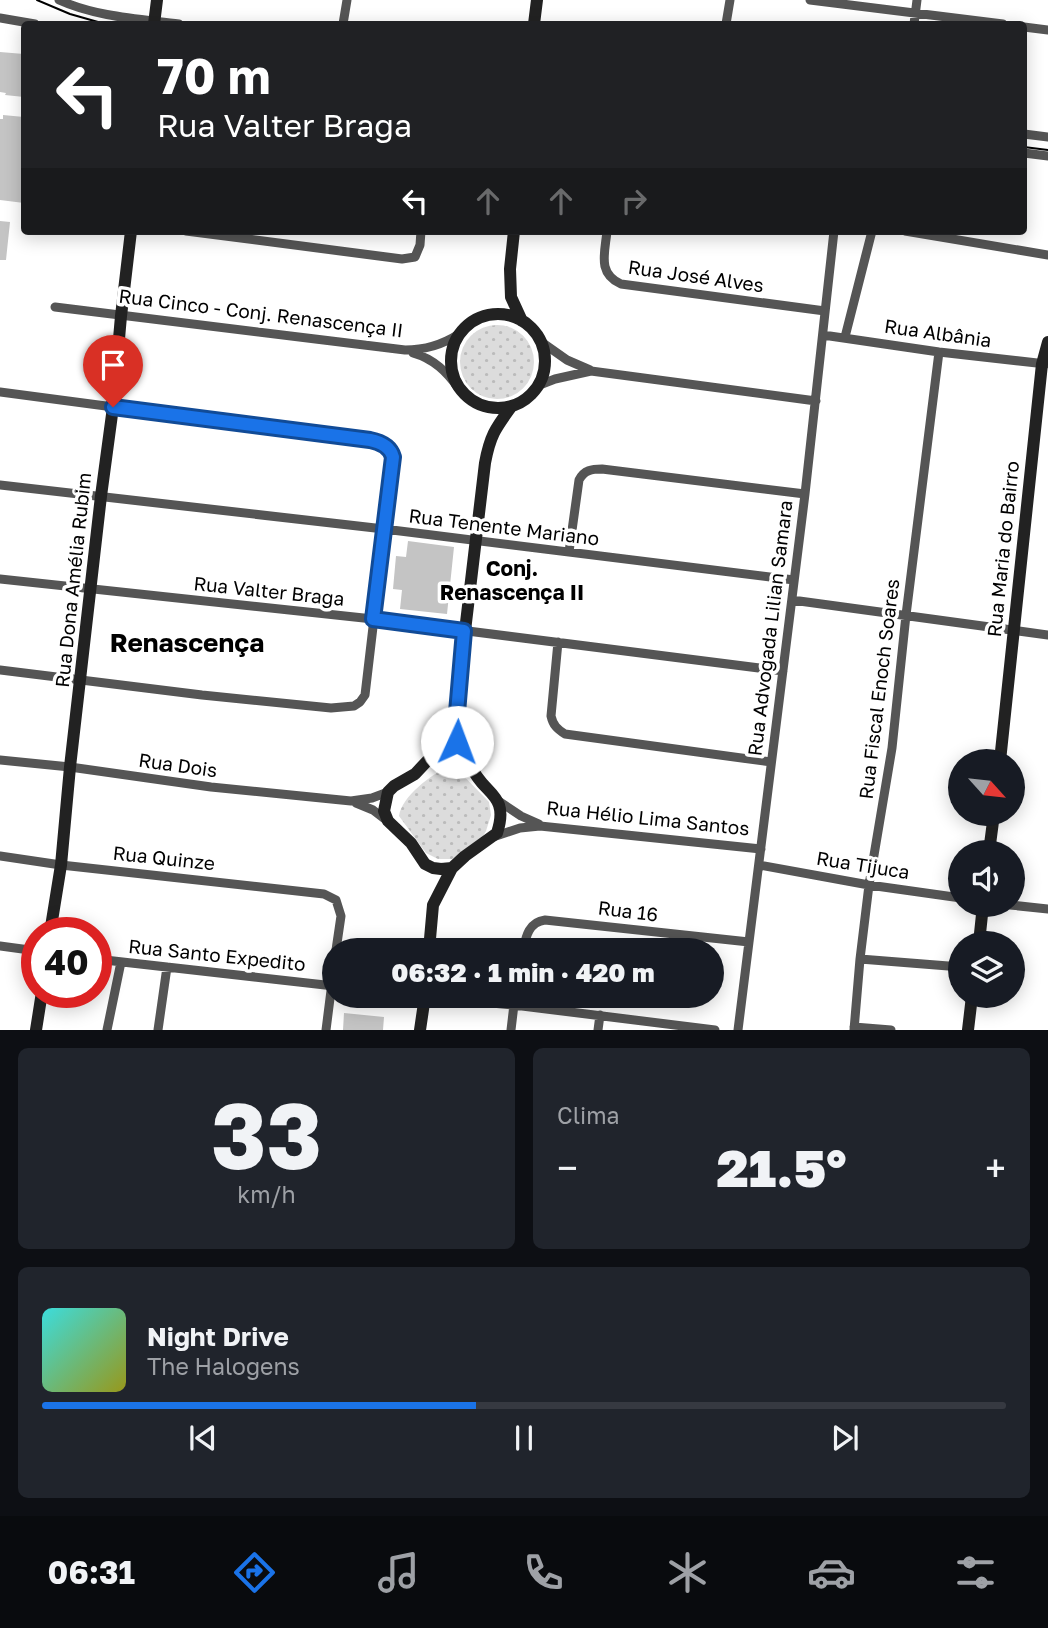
<!DOCTYPE html>
<html lang="pt">
<meta charset="utf-8">
<style>
body{margin:0;font-family:"Golos Text",sans-serif;background:#20242c;color:#f1f3f6;height:100vh;display:flex;flex-direction:column;font-size:26px;white-space:nowrap}
*{box-sizing:border-box;margin:0}
p{font-size:23px;color:#9ea1a6}
.icon{flex:none;width:38px;height:38px;fill:none;stroke:currentColor;stroke-width:2;stroke-linecap:round;stroke-linejoin:round}
.map{position:relative;height:1030px;overflow:hidden}
.panel{display:flex;flex-direction:column;gap:18px;padding:18px;background:#0d0f14;flex:1}
.panel>*{flex:none}
.banner{position:absolute;left:21px;top:21px;width:1006px;height:214px;border-radius:7px;box-shadow:0 4px 18px #0003;background:#202124;color:#fff;overflow:hidden}
.needle{width:46px;rotate:117deg}
.tools{position:absolute;left:948px;top:749px;display:grid;gap:14px}
.tools a{display:grid;place-items:center;width:77px;height:77px;border-radius:50%;background:#171b24;box-shadow:0 4px 18px #0003;font-size:35px}
.speed{position:absolute;left:21px;top:917px;display:flex;gap:14px;font-size:35px;font-weight:700;text-align:center}
.speed>*{display:grid;place-content:center;width:91px;height:91px;border-radius:50%;background:#171b24;box-shadow:0 4px 18px #0003;line-height:1}
.speed .limit{border:10px solid #d22;background:#fff;color:#111}
.pin{position:absolute;display:grid;place-items:center;width:60px;height:60px;color:#fff;margin:-72px -30px;border-radius:50% 50% 50% 0;rotate:-45deg;box-shadow:0 0 7px #0007}
.pin .icon{rotate:45deg}
.me{position:absolute;width:77px;margin:-38px;rotate:2deg;stroke-linejoin:round;filter:drop-shadow(0 0 5px #0008)}
.turn{display:flex;align-items:center;gap:24px;height:147px;padding:0 21px;font-size:32px}
.turn .icon{width:91px;height:91px;stroke-width:2.5}
.turn b{display:block;font-size:49px;line-height:60px}
.lanes{display:flex;align-items:center;height:66px;padding:0 21px;background:#0003;justify-content:center;gap:35px;direction:ltr}
.lanes .off{opacity:.35}
.big{font-size:52px;font-weight:800;line-height:1.1}
.panel .widget{flex:1;display:flex;flex-direction:column;justify-content:center;gap:10px;min-width:0;padding:0 24px;border-radius:10px;background:#20242c}
.panel .dial{align-items:center;gap:0}
.dial b{font-size:91px;line-height:1}
.song{display:flex;align-items:center;gap:21px}
.cover{width:84px;height:84px;border-radius:10px;background:linear-gradient(135deg,hsl(180 70% 55%),hsl(60 70% 35%))}
.played{height:7px;border-radius:4px;background:linear-gradient(90deg,#1a73e8 45%,#363941 45%)}
.keys{display:flex;justify-content:space-around;direction:ltr}
.heat{display:flex;justify-content:space-between;align-items:center;font-size:38px;direction:ltr}
.panel .tiles{flex:1;display:grid;gap:18px;grid-template-columns:1fr 1fr}
.widget:last-child{grid-column:span 2}
.trip{position:absolute;left:322px;top:938px;width:402px;height:70px;border-radius:35px;background:#171b24;box-shadow:0 4px 18px #0003;font-weight:800;line-height:70px;text-align:center}
.dock{display:flex;height:112px;justify-content:space-around;align-items:center;background:#090b0e;color:#9ea1a6}
.dock .icon{width:49px;height:49px}
.dock .on{color:#1a73e8}
.dock b{font-size:32px;color:#f1f3f6}
.map>svg:first-child{display:block}
.park{fill:url(#park-dots)}
.building{fill:#c4c4c4}
.lines{fill:none;stroke-linecap:round;stroke-linejoin:round}
.street{stroke:#555;stroke-width:9}
.secondary{stroke:#222;stroke-width:12}
.tram{stroke:#000;stroke-width:2}
.route-casing{stroke:#114b97;stroke-width:18}
.route{stroke:#1a73e8;stroke-width:12}
.labels{text-anchor:middle;stroke-width:7;stroke-linejoin:round;paint-order:stroke}
.street-label{font-size:19px;fill:#000;stroke:#fff}
.neighbourhood-label{font-size:21px;font-weight:bold;fill:#000;stroke:#fff}
.district-label{font-size:26px;font-weight:bold;fill:#000;stroke:#fff}
</style>
<div class="map">
<svg width="1048" height="1030" viewBox="0 0 1048 1030">
<defs>
<pattern id="park-dots" width="8" height="8" patternUnits="userSpaceOnUse" patternTransform="scale(1.75)"><rect width="8" height="8" fill="#dcdcdc"/><path d="M2 2h.1M6 6h.1" fill="none" stroke="#bbb" stroke-width="1.8" stroke-linecap="round"/></pattern>
</defs>
<rect width="100%" height="100%" fill="#fff"/>
<path class="park" d="M460 362a37 37 0 1 1 74 0a37 37 0 1 1-74 0Z
M449,766L456,768L489,802L491,815L486,831L482,838L452,859H438L426,853L399,816C402,796 431,775 449,766Z"/>
<path class="building" d="M0,52L24,54V97L5,95L6,93L0,92Z
M3,115L24,117V203L0,200V119H3Z
M0,221L10,222L6,260H0Z
M408,541L454,547L447,614L400,609L402,590L393,589L396,556L406,557Z
M344,1013L384,1017L383,1030H343Z"/>
<g class="lines">
<path class="street" d="M59,0C96,17 140,19 179,24
M810,0L1003,24
M0,18L35,24
M343,24L347,0
M726,24L730,0
M914,24L917,0
M1024,27L1048,30
M1024,134L1048,137
M1024,153L1048,156
M186,231L402,259L415,257L420,245L421,231
M607,231C605,253 597,273 621,284L825,311
M905,231L1048,255
M55,307L405,350C426,350 442,345 459,334
M823,335L939,352L1046,364
M845,337L872,231
M540,341L567,360L590,370
M413,353C434,359 447,372 459,389
M537,386L555,379L591,371L816,401
M0,392L370,441C381,442 390,446 393,457L365,695L360,702L354,706L331,708L202,695L0,670
M0,485L384,529L794,580
M569,552L579,480C584,470 592,469 602,469L805,494
M0,579L373,619L783,671
M792,600L1048,635
M558,642L551,716C553,725 557,729 565,734L771,762
M0,760L70,767L211,787L351,801L372,798L388,792
M497,800L521,816L539,824
M356,803L373,810L386,820
M493,837L520,828L540,826L761,849
M0,856L61,865L324,894L336,900L341,916L336,950
M759,865L869,885L961,898
M1010,905L1048,909
M0,946L37,951
M523,950C526,936 529,922 545,920L749,942
M96,959L334,986
M860,959L961,967
M416,996L514,1005L715,1030
M854,1027L891,1030
M107,1030L121,962
M158,1030L167,967
M326,1030L334,967
M511,1030L515,996
M598,1030L600,1015
M738,1030L805,494L834,231
M854,1030L860,959L869,885L892,748L906,615L939,352"/>
<path class="secondary" d="M154,24L157,0
M534,24L537,0
M514,231L510,269L511,297L522,321
M451 361a47 47 0 1 1 94 0a47 47 0 1 1-94 0Z
M445,752C471,756 467,766 482,783C488,790 496,796 499,805C502,814 500,824 497,833L465,856L452,868L441,869L433,868L425,864L411,843L388,821L384,811L388,792L394,786L415,774L430,758Z
M1000,761L1042,364L1048,342
M468,762L457,742L456,724L465,631L485,463C490,436 495,429 511,407
M989,852L994,814
M50,933L61,865L70,767L101,496L113,407L121,316L131,231
M979,943L983,905
M429,950L433,905L452,868
M36,1030L42,992
M420,1030L425,996
M968,1030L972,996"/>
<path class="tram" d="M37,0L70,14L105,24
M1024,147L1048,150"/>
</g>
<g class="lines">
<g class="route-casing">
<path id="route" d="M113,407L370,440C380,442 390,446 393,457L373,619L464,631L456,724L457,742"/>
</g>
<use href="#route" class="route"/>
</g>
<g class="labels">
<g class="street-label">
<text transform="translate(696 276) rotate(8)" y="7">Rua José Alves</text>
<text transform="translate(261 313) rotate(7)" y="7">Rua Cinco - Conj. Renascença II</text>
<text transform="translate(938 333) rotate(8)" y="7">Rua Albânia</text>
<text transform="translate(504 527) rotate(7)" y="7">Rua Tenente Mariano</text>
<text transform="translate(1003 549) rotate(-84)" y="7">Rua Maria do Bairro</text>
<text transform="translate(73 580) rotate(-84)" y="7">Rua Dona Amélia Rubim</text>
<text transform="translate(269 591) rotate(6)" y="7">Rua Valter Braga</text>
<text transform="translate(770 628) rotate(-83)" y="7">Rua Advogada Lilian Samara</text>
<text transform="translate(879 689) rotate(-83)" y="7">Rua Fiscal Enoch Soares</text>
<text transform="translate(178 765) rotate(8)" y="7">Rua Dois</text>
<text transform="translate(648 818) rotate(6)" y="7">Rua Hélio Lima Santos</text>
<text transform="translate(164 858) rotate(6)" y="7">Rua Quinze</text>
<text transform="translate(863 865) rotate(9)" y="7">Rua Tijuca</text>
<text transform="translate(628 911) rotate(7)" y="7">Rua 16</text>
<text transform="translate(217 955) rotate(6)" y="7">Rua Santo Expedito</text>
</g>
<g class="neighbourhood-label">
<text x="512" y="576">Conj.<tspan x="512" dy="24">Renascença II</tspan></text>
</g>
<g class="district-label">
<text x="187" y="652">Renascença</text>
</g>
</g>
</svg>
<div class="tools">
<a><svg class="needle" viewBox="-14 -14 28 28"><path d="M0-13l5 13h-10z" fill="#e53935"/><path d="M0 13l5-13h-10z" fill="#9ea1a6"/></svg></a>
<a><svg class="icon" aria-label="sound" viewBox="0 0 24 24"><path d="M4 9h4l5-4v14l-5-4H4zM17 9q2 3 0 6"/></svg></a>
<a><svg class="icon" aria-label="layers" viewBox="0 0 24 24"><path d="M12 4l9 5-9 5-9-5zM3 14l9 5 9-5"/></svg></a>
</div>
<div class="speed"><div class="limit">40</div></div>
<div class="pin" style="left:113px;top:407px;background:#d93025"><svg class="icon" aria-label="arrive" viewBox="0 0 24 24"><path d="M6 21V4h12l-3 4 3 4H6"/></svg></div>
<svg class="me" style="left:457px;top:742px" viewBox="-20 -20 40 40"><circle r="19" fill="#fff"/><path d="M0-13L10 11 0 6-10 11z" fill="#1a73e8"/></svg>
<div class="trip">06:32 · 1 min · 420 m</div>
<div class="banner">
<div class="turn"><svg class="icon" aria-label="left" viewBox="0 0 24 24"><path d="M17 20v-9H6M10 6l-5 5 5 5"/></svg><div><b>70 m</b>Rua Valter Braga</div></div>
<div class="lanes"><svg class="icon" aria-label="left" viewBox="0 0 24 24"><path d="M17 20v-9H6M10 6l-5 5 5 5"/></svg><svg class="icon off" aria-label="ahead" viewBox="0 0 24 24"><path d="M12 20V5M6 11l6-6 6 6"/></svg><svg class="icon off" aria-label="ahead" viewBox="0 0 24 24"><path d="M12 20V5M6 11l6-6 6 6"/></svg><svg class="icon off" aria-label="right" viewBox="0 0 24 24"><path d="M7 20v-9h11M14 6l5 5-5 5"/></svg></div>
</div>
</div>
<section class="panel">
<div class="tiles">
<div class="widget dial"><b>33</b><p>km/h</p></div>
<div class="widget"><p>Clima</p>
<div class="heat"><a>−</a><b class="big">21.5°</b><a>+</a></div>
</div>
<div class="widget">
<div class="song"><i class="cover"></i><div><b>Night Drive</b><p>The Halogens</p></div></div>
<div class="played"></div>
<div class="keys"><svg class="icon" aria-label="previous" viewBox="0 0 24 24"><path d="M18 5L8 12l10 7zM5 5v14"/></svg><svg class="icon" aria-label="pause" viewBox="0 0 24 24"><path d="M8 5v14M16 5v14"/></svg><svg class="icon" aria-label="next" viewBox="0 0 24 24"><path d="M6 5l10 7-10 7zM19 5v14"/></svg></div>
</div>
</div>
</section>
<nav class="dock">
<b>06:31</b>
<svg class="icon on" aria-label="directions" viewBox="0 0 24 24"><path d="M12 3l9 9-9 9-9-9zM9 14v-3h6M13 9l2 2-2 2"/></svg>
<svg class="icon" aria-label="music" viewBox="0 0 24 24"><path d="M9 18V5l10-2v13"/><circle cx="6" cy="18" r="3"/><circle cx="16" cy="16" r="3"/></svg>
<svg class="icon" aria-label="phone" viewBox="0 0 24 24"><path d="M5 4h4l2 5-3 2q2 4 5 5l2-3 5 2v4C11 20 4 13 5 4z"/></svg>
<svg class="icon" aria-label="climate" viewBox="0 0 24 24"><path d="M12 3v18M4 7l16 10M4 17L20 7"/></svg>
<svg class="icon" aria-label="car" viewBox="0 0 24 24"><path d="M5 17H2v-5l4-1 3-4h7l3 4 3 1v5h-3M9 17h6M6 11h13"/><circle cx="7" cy="17" r="2"/><circle cx="17" cy="17" r="2"/></svg>
<svg class="icon" aria-label="filters" viewBox="0 0 24 24"><path d="M4 7h16M4 17h16"/><circle cx="9" cy="7" r="2"/><circle cx="15" cy="17" r="2"/></svg>
</nav>
